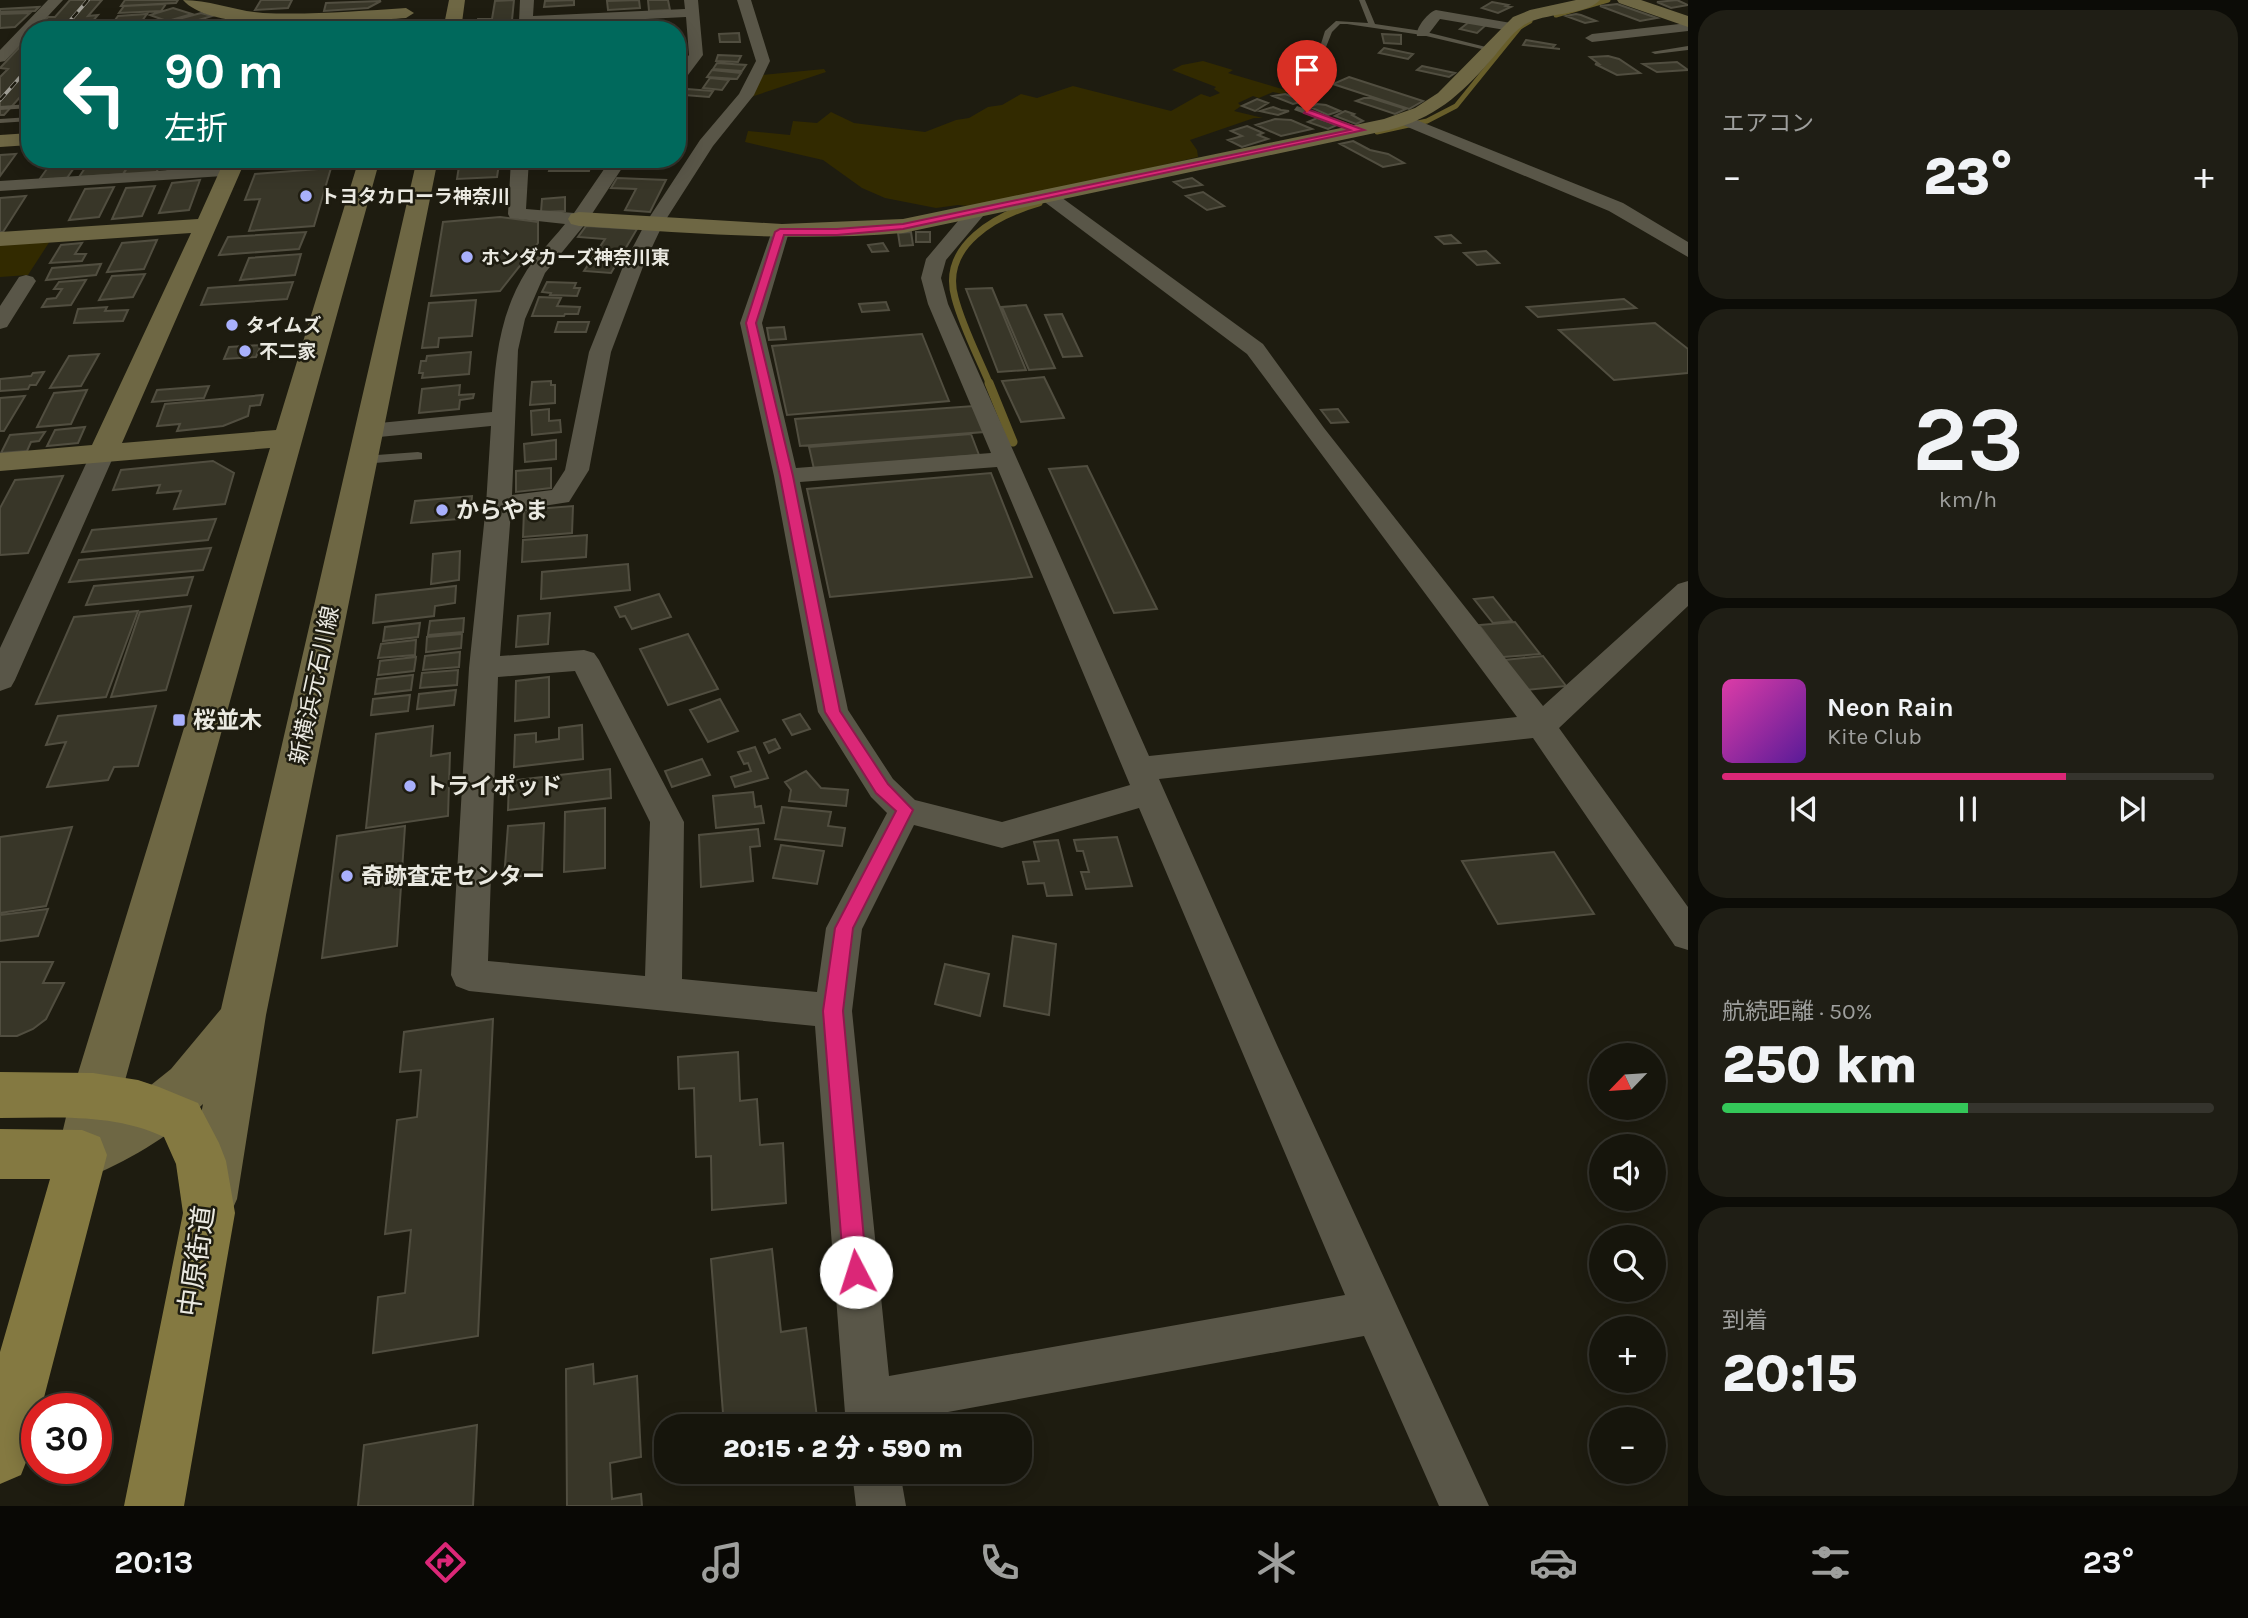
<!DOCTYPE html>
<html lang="ja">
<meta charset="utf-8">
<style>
body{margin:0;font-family:Karla,"Noto Sans JP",sans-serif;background:#1f1e15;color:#f1f3f6;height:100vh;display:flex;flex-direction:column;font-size:26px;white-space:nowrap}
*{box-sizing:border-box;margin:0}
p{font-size:23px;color:#9e9f9d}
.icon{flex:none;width:38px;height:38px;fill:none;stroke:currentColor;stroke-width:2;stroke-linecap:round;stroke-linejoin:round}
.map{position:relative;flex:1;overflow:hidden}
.drawer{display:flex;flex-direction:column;gap:10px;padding:10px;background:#0c0c07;width:560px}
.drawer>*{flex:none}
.top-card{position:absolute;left:21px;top:21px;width:665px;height:147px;border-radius:28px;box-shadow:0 4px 18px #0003,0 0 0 2px #35342d;background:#00695c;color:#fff;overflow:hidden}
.needle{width:46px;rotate:245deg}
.fabs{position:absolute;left:1589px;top:1043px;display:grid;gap:14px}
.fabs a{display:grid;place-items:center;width:77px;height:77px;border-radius:50%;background:#16150c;box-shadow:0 4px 18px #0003,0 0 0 2px #35342d;font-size:35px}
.speed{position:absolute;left:21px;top:1393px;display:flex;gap:14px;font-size:35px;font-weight:700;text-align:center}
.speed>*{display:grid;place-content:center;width:91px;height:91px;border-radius:50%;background:#16150c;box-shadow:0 4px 18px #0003,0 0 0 2px #35342d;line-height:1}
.speed .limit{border:10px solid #d22;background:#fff;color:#111}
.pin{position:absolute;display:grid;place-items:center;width:60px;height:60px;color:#fff;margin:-72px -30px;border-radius:50% 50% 50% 0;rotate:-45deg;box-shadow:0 0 7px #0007}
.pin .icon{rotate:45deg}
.me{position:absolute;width:77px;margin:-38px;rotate:355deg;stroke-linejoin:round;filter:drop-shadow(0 0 5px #0008)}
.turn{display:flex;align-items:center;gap:24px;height:147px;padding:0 28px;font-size:32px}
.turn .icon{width:91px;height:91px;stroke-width:2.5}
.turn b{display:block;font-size:49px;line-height:60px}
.big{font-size:52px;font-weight:800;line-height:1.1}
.drawer .card{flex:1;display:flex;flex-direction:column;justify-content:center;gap:10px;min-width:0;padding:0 24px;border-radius:28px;background:#1f1e15}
.drawer .dial{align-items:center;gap:0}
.dial b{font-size:91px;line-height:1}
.song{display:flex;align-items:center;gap:21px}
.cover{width:84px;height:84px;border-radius:10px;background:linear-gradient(135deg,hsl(320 70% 55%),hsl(270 70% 35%))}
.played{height:7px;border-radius:4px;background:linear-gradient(90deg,#db2777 70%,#35342d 70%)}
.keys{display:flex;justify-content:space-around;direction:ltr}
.heat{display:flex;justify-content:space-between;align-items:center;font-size:38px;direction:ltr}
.charge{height:10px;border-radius:5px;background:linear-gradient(90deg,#34c759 50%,#35342d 0)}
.trip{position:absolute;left:654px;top:1414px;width:378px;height:70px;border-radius:28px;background:#16150c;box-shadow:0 4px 18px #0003,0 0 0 2px #35342d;font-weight:800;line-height:70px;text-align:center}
.dock{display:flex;height:112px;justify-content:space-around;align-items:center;background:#090805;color:#9e9f9d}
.dock .icon{width:49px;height:49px}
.dock .selected{color:#db2777}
.dock b{font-size:32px;color:#f1f3f6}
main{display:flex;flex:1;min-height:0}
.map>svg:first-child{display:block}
.green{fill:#322a00}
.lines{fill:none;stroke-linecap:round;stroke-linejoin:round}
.stream-far2{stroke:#685e2a;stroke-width:5}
.stream-far1{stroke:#685e2a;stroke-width:7}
.stream{stroke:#685e2a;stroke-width:9}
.building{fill:#383628;stroke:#514e40;stroke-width:2}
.lane{fill:#595648;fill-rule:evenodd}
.street{fill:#595648;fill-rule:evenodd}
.secondary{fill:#6e6744;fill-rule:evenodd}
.primary{fill:#847941;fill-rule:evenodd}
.rail-casing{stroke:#a19f96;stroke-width:3.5}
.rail{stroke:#1e1c10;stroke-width:2.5;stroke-dasharray:8;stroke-linecap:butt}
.route{fill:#db2777;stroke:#8e194d;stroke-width:2}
.poi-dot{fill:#a8b0fc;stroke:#1e1c10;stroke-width:2.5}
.labels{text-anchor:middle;stroke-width:5;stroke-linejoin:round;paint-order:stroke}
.far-poi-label{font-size:19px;font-weight:bold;fill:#eae9e1;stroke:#1e1c10;text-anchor:start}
.poi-label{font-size:23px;font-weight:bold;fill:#eae9e1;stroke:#1e1c10;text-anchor:start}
.street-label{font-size:23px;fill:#eae9e1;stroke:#1e1c10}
.near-street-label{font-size:28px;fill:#eae9e1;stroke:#1e1c10}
</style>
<main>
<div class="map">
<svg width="1688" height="1506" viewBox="0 0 1688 1506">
<rect width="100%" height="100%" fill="#1e1c10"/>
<path class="green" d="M1203,61L1233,70L1228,73L1289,91L1282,94L1273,92L1259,98L1253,96L1238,103L1241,106L1234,111L1263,118H1254L1190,140L1197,150L1198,157L980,207L958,205L936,208L885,198L862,188L823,160L745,142L748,131L790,135L793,121L817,123L831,112L854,123L925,132L956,120L969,118L988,107L1002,105L1021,94L1037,98L1073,86L1171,111L1201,94L1210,97L1220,93L1214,89L1216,87L1172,70L1182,65Z
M824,69L826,72L751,97L762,75Z
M50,241L28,275L0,277V245Z"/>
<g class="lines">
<path class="stream-far2" d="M1556,15L1608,0
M1377,132L1427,121L1456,106L1520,27L1530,21"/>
<path class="stream-far1" d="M990,385C978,356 963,328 955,298C940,245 997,215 1039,203"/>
<path class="stream" d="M989,383L1013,442"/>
</g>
<path class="building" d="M70,0H102L88,16L98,15L85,30H36L48,17H55Z
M125,0H178L176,3L121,6Z
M261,0H292L288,8L255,10Z
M514,0L511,30H476L478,19H492L495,1Z
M574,0V5L544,7L545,1Z
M639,0L640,8L608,10L607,1Z
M648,0H668L670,10L649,11Z
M1677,0L1688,5L1671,8L1657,2Z
M381,1L368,8L324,11L326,3Z
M1492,2L1508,5L1506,6L1511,7L1498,13L1482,8Z
M166,4L161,11L119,13L124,6Z
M1617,4L1657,18L1640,21L1600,6Z
M39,7L35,11L0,12V9Z
M173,8L192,14L161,23L154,21L161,19L150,15Z
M30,13L15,27L0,28V14Z
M201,13L212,16L182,25L171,21Z
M147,14L139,25L110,27L118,16Z
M1576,14L1581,15L1596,21L1585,23L1566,16Z
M369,17L384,22L381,30H307L310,21Z
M1469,22L1486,25L1477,33L1460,29Z
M170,25L167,30H104L105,28Z
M674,25L675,30H645L644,27Z
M739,33L740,42H720L719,34Z
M1382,34L1401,35V44L1384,43Z
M30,36V86L4,115H0V77L8,69L0,68Z
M1526,40L1555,45L1552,48L1560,49L1523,45Z
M1384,48L1413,54L1408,59L1379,53Z
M718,55L741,56L738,62L716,61Z
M1608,56L1619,59L1640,73L1617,75L1595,64H1599L1590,57Z
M1677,62L1688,70L1657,72L1643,64Z
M717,63L746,65L742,71L713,69Z
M1422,66L1455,73L1449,77L1417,70Z
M712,70L741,73L737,79L707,77Z
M1349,77L1423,101L1409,109L1333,84Z
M710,78L729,80L722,90L703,88Z
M687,89L713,91L709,97L683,95Z
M1285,94L1304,101L1293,104L1273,96Z
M1364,98H1371L1406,109L1395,114L1356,101Z
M1257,99L1268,103L1255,111L1242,106Z
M1317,104L1326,105L1340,111L1328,115L1310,107Z
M1273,107L1281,110L1289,111L1278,115L1260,111Z
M1345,111L1354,114L1352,115L1363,121L1356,124L1335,116Z
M1317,118L1337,125L1328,129L1308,122Z
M1275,119L1291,120L1312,129L1281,136L1256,125Z
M1247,126L1263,133L1258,135L1268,139L1242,147L1228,140L1242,136L1231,131Z
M1353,141L1370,150L1388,154L1404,163L1383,167L1340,144Z
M16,154L0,176V155Z
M54,159H80L67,178L39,180Z
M91,159H132L123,174L79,177Z
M132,159H163L156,173L123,175Z
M175,159H207L202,169L168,170Z
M273,159H316L315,164L270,167Z
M561,159H592L589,171H549L551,165H559Z
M499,164L497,177L457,179L459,166Z
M331,168L314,226L249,231L260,199L245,200L255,174Z
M617,178L666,180L650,212L625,210L636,189L611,188Z
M1192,178L1202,185L1183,188L1174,182Z
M200,180L189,210L159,213L172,183Z
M155,186L142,216L112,219L126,188Z
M114,187L99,217L69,220L85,189Z
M1203,192L1224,206L1207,210L1186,196Z
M26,196L3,232H0V198Z
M565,197V211L541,212L542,199Z
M500,217L538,222V243L500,291L431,296L443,222Z
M586,226L637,229L611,273L584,271L605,239L578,237Z
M306,232L299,249L219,255L228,237Z
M911,232L913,245L900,246L898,233Z
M916,232H930V242H916Z
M1451,235L1460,243L1444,244L1436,237Z
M157,240L144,269L107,272L122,243Z
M82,243L75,254H86L82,261L50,263L61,245Z
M883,243L888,251L872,252L868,245Z
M1486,251L1499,263L1477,265L1464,253Z
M301,254L295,275L240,280L249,258Z
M101,264L96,275L46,280L52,268Z
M145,274L133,297L99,300L112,276Z
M86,280L71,305L42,307L47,299L56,298L62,289H54L59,282Z
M293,282L287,299L201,305L208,288Z
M547,282L576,283L574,288H580L577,296L550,295L551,293L542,292Z
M992,288L1026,370L998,372L966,289Z
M539,297L561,298L557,306L580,307L578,314H565L564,316H532Z
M1624,299L1636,308L1538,317L1527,307Z
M476,300L472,336L439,338L438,347L422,348L429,303Z
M886,302L889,310L862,312L859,304Z
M1026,305L1055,368L1029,370L1002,307Z
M107,307L105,311L128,310L123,321L74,323L78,309Z
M1062,314L1082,356L1063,357L1045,315Z
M558,322H589L586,332H555Z
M1655,323L1688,349V373L1614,380L1559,330Z
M784,327L786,339L769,340L767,328Z
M922,334L949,401L787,415L772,346Z
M261,345L256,357L224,359L229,347Z
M471,352L469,374L422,378L423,373H419L421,361H426L427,356Z
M99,354L81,386L50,388L69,356Z
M44,372L36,385H30L28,389L0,391V379L31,376L33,373Z
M1044,377L1064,418L1021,422L1002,381Z
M551,381V385H555V403L530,405L532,382Z
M460,385L459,395L474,394L473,398L460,400L459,409L419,413L422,389Z
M209,386L204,398L152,402L157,390Z
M87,390L71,424L37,427L54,393Z
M263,395L260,405L250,406L248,416L223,426L177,431L180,424L157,426L165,404Z
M25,396L4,431H0V398Z
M974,406L984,432L800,446L795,419Z
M549,409V421L560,420L561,432L532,435L531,411Z
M1338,409L1348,422L1331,423L1321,410Z
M85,427L78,443L47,446L55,430Z
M45,432L39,441L31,442L27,451L1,453L10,435Z
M971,434L979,455L814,469L809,447Z
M556,440V459L525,462L524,444Z
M213,461L234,473L225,504L174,509L181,491L157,493L160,485L113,490L121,470Z
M1087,466L1157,609L1114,613L1049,469Z
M551,468V488L516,492V471Z
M991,473L1032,577L830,597L807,489Z
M63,476L28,553L0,555V508L15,480Z
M472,496L470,518L411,523L415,501Z
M573,506L572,533L523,537L524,510Z
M216,519L208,540L82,552L92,530Z
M587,535L586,557L522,562L523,540Z
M211,548L203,570L69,582L79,560Z
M460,551L459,580L431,584L433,554Z
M628,564L630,590L541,599L542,572Z
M193,577L187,595L86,605L94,586Z
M456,586L455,603L435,606L434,616L373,623L376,595Z
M659,594L671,617L632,629L625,616L620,617L615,607Z
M1493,597L1512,621L1493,623L1474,599Z
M191,606L166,690L111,697L140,612Z
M138,611L106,697L36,704L74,617Z
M550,613L548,644L516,647L518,616Z
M464,618L463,632L428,635L430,621Z
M1515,622L1540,654L1503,657L1479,625Z
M420,623L418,637L383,641L385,627Z
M462,634L461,648L426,652L427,637Z
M688,634L718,689L668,705L640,649Z
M416,640L415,655L378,658L381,644Z
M460,652L459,667L423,670L425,656Z
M1543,656L1566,686L1526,690L1504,660Z
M416,657L414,671L378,675L380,661Z
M458,670L457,685L420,688L422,673Z
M413,675L411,690L375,694L377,679Z
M549,677V717L515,721L516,681Z
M456,690L454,705L417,709L419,694Z
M410,695L408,711L371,715L373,699Z
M720,699L738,731L708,742L690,710Z
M156,706L138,766L114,767L108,780L47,787L66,742L46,745L58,716Z
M800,714L810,729L792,735L783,720Z
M582,725L583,759L514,767L515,735L536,733V742L559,739V728Z
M433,726L431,756L450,753L448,816L366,828L376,734Z
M775,739L780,748L769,753L764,743Z
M755,747L768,778L735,787L731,777L751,771L748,763L744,764L738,752Z
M702,759L710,775L672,787L665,771Z
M610,769L611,798L508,810L509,781Z
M806,771L821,788L848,790L846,806L789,801L791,790L785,782Z
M753,792L755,807L761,806L764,823L716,828L713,796Z
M782,807L831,812L828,826L845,828L842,846L775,839Z
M605,808V868L564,872L565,812Z
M544,823L542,874L504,878L508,826Z
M405,826L397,946L322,958L337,836Z
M72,827L46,906L0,913V837Z
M758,829L760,846L750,847L753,881L701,887L699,835Z
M1117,837L1132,886L1086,889L1081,872H1089L1083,851H1077L1074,840Z
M1058,840L1072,895L1047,896L1044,883L1028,884L1023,862L1039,861L1034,842Z
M781,845L824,851L817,884L773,878Z
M1554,852L1594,914L1498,924L1462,861Z
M48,909L38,936L0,941V915Z
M1013,936L1056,944L1049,1015L1004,1006Z
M53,962L43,983H64L46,1019L33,1029L17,1036H0V962Z
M945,964L989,974L980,1016L935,1004Z
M493,1019L478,1336L373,1353L378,1297L405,1293L411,1230L385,1234L397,1120L417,1117L421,1070L400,1072L404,1032Z
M738,1052L740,1101L757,1099L760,1145L783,1143L786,1203L712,1210L711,1156L696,1157L694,1088L679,1089L678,1057Z
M772,1249L781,1332L806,1328L818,1426H724L711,1259Z
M593,1364L594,1384L637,1376L641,1457L610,1463L612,1499L641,1494L642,1506H567L566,1369Z
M477,1425L473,1506H358L364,1445Z"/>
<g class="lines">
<path class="lane" d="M1359,0H1365L1375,24L1422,31L1494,49L1490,51L1422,35L1347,24H1340L1332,32L1326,47H1320L1325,31L1336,21L1368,23Z
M1688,46V50L1655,54L1651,52Z
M30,104V108L0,110V106Z
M1297,106L1362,128L1363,130L1356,132L1294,110Z
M30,117V121L0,123V119Z
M418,452L422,453V459L363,464L357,460L363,456Z"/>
<path class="street" d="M48,0H63L35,30H30V35L5,61L0,62V50Z
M520,0H534L533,16L685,9L684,0H698L703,55L682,83L677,85V69L689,55L686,17L526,25L519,21Z
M737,0H751L770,61L754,95L713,146L663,224L644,264L611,352L589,470L569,502L511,511L500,656L584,650L594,653L599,660L684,822L682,979L817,992L826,928L887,813L871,797L818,712L774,476L740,323L773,228L780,226L789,232L762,323L796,468L991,453L928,304L921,278L926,259L969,208H983L985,212L983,216L946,260L941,278L948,304L1149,756L1517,717L1247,354L1042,200L1039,196L1042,192H1054L1263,344L1324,428L1543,706L1678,584L1688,581V606L1559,728L1688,907V950L1675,946L1533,738L1159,779L1277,1045L1489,1506H1439L1364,1336L893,1422L894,1426H846L815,1026L469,991L456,986L451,975L469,668L486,505L491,426L369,438L361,436L357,431L361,426L369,424L492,412C495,361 499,314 527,270C538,254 553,239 565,224L510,218L508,214L511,159H529L526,209L574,213L611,159H628L586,223L545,273L525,319L518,350L512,495L552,490L565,470L589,352L624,264L645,224L700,140L739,94L756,61ZM997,467L1130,785L1002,822L915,800L893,779L848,710L800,482ZM575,671L650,822L645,976L488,961L498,677ZM1139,808L1345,1295L889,1376L852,1011L862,929L914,825L1002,848Z
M1436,10L1511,23L1518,27L1511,31L1440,19L1427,36H1417C1415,29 1428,12 1436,10Z
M1688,23V31L1592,42L1585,38L1592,34Z
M1404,115L1623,203L1688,242V257L1609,211L1398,123L1396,120L1398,117Z
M217,167L226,172L223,176L0,191V181Z
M26,275L33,277L36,281L7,327L0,329V306L19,277Z
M103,446L112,448L115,453L15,680L11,687L0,691V648L91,453L94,448Z
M852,1472H900L906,1506H856Z"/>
<path class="secondary" d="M183,0C210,0 235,11 263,13C311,15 359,11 406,8L414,13L406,18C359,21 215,37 183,0Z
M449,0H465L461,30H443Z
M1576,0H1600C1585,16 1545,12 1524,25C1510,34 1501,49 1490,61C1461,95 1433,119 1389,130L903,233C795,242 687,233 579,226L571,224L568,219L571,214L579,212L782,224L903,219L1384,119L1415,108L1438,93L1513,17L1530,10Z
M1617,0H1641L1688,16V27L1619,3Z
M30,133V145L0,147V135Z
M225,159H246L122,443L276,430L359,159H380L116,1113L171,1069L221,1009L417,159H438L266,1015L237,1199L229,1217L211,1225L193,1217L185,1199L203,1104C167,1139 128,1161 82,1180L64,1173L57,1155L71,1096L270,448L0,471V453L92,445L191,233L0,246V232L198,219Z"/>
<path class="primary" d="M0,1072L93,1073L138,1080L159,1087L198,1103L219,1143L226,1161L235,1213L184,1506H124L183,1213L176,1164L164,1137C113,1113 55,1118 0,1118Z
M0,1129L82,1130L100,1137L107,1155L41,1409H37C37,1433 30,1453 21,1475L0,1484V1352L50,1179H0Z"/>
<g class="rail-casing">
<path id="rail" d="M62,30L88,0
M0,100L30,66"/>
</g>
<use href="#rail" class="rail"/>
</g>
<path class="route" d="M1307,109L1364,130L903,229L837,235H784L756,323L793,476L840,711L888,784L913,810L853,928L843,1011L867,1272L863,1280L856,1283L848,1280L844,1272L823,1011L835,928L896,811L876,793L825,712L780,476L746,323L775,232L780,229H837L903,224L1350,130L1304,113Z"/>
<g class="poi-dot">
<circle cx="306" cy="196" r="7"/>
<circle cx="467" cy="257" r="7"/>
<circle cx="232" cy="325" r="7"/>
<circle cx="245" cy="351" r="7"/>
<circle cx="442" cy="510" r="7"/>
<rect x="172" y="713" width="14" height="14" rx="3.5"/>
<circle cx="410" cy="786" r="7"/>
<circle cx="347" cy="876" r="7"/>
</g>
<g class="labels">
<g class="far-poi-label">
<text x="320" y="203">トヨタカローラ神奈川</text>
<text x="481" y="264">ホンダカーズ神奈川東</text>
<text x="246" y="332">タイムズ</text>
<text x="259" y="358">不二家</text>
</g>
<g class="poi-label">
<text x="456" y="518">からやま</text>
<text x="193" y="728">桜並木</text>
<text x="424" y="794">トライポッド</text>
<text x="361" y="884">奇跡査定センター</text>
</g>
<g class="street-label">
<text transform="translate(314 685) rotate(-78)" y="8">新横浜元石川線</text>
</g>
<g class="near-street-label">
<text transform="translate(196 1261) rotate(-82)" y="10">中原街道</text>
</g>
</g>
</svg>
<div class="fabs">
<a><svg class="needle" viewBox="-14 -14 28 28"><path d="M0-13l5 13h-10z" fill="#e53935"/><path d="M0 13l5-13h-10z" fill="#9e9f9d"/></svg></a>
<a><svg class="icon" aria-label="sound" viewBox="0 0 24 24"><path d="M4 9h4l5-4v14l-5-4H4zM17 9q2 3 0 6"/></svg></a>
<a><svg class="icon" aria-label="search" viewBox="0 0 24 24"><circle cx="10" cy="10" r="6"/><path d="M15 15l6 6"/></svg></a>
<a>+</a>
<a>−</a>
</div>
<div class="speed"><div class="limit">30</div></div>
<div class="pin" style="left:1307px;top:112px;background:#d93025"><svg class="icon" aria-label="arrive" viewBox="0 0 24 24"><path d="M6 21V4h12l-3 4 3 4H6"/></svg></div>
<svg class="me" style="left:856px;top:1272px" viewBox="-20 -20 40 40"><circle r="19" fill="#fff"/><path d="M0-13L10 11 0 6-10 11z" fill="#db2777"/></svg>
<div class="trip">20:15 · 2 分 · 590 m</div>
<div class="top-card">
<div class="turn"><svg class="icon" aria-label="left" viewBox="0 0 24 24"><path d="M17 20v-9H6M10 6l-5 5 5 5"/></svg><div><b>90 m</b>左折</div></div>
</div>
</div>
<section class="drawer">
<div class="card"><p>エアコン</p>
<div class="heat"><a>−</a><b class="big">23°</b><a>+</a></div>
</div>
<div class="card dial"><b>23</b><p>km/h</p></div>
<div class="card">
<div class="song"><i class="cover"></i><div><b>Neon Rain</b><p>Kite Club</p></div></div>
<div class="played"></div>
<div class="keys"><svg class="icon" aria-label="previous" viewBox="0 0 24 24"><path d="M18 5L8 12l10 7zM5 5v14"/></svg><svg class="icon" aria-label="pause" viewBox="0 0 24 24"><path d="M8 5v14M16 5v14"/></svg><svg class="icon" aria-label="next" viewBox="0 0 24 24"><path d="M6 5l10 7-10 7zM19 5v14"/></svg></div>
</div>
<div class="card"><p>航続距離 · 50%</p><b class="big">250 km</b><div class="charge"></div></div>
<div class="card"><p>到着</p><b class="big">20:15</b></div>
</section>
</main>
<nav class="dock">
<b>20:13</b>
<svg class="icon selected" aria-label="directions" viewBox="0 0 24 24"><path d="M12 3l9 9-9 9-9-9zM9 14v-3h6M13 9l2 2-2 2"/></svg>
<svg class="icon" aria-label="music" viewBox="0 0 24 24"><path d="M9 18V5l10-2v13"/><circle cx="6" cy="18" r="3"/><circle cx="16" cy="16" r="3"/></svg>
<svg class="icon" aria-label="phone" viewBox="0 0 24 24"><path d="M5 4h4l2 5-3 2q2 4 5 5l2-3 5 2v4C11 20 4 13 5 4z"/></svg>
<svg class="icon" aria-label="climate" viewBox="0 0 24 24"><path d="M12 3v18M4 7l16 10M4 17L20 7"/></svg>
<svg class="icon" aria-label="car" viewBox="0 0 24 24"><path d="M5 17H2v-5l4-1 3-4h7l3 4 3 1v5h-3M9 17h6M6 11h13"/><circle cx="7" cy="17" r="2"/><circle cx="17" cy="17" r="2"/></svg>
<svg class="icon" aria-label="filters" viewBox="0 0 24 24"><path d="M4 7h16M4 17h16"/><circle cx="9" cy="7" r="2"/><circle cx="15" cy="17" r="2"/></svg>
<b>23°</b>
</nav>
